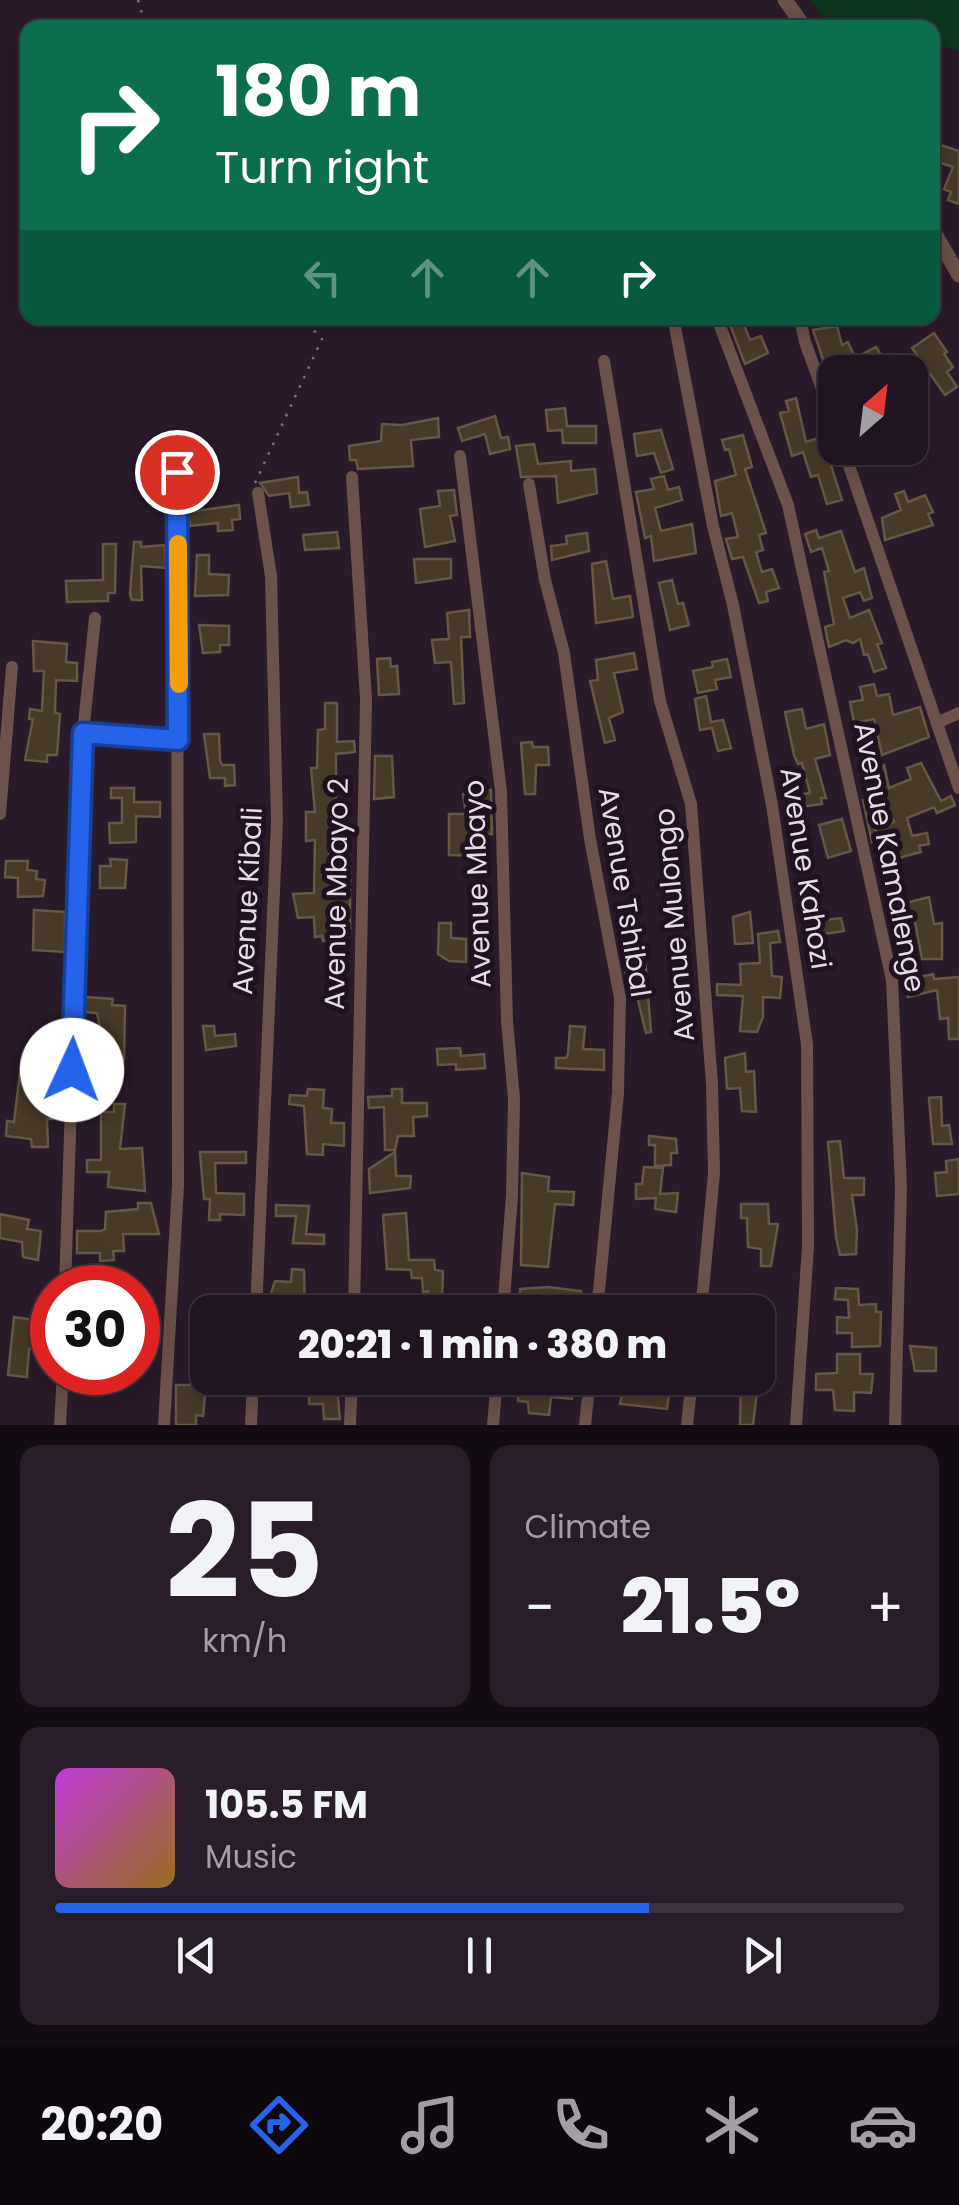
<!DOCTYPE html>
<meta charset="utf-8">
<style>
body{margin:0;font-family:Poppins,sans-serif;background:#281d29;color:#f1f3f6;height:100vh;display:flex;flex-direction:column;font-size:38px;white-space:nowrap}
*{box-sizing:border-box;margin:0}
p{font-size:32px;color:#a29ea5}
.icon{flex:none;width:55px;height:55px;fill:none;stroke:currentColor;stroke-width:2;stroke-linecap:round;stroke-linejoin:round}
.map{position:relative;height:1425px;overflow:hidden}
.drawer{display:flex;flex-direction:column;gap:20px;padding:20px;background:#120b12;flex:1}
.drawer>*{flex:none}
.guide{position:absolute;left:20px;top:20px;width:920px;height:305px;border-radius:20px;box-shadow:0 5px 25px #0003,0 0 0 2px #3d333e;background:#0b6e4f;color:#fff;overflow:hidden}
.needle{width:65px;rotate:28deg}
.buttons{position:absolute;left:818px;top:355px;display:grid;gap:20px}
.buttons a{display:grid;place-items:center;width:110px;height:110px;border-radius:20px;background:#201420;box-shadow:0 5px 25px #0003,0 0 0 2px #3d333e;font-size:50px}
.speed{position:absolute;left:30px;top:1265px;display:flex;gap:20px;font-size:50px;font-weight:700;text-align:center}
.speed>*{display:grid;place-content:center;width:130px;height:130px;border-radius:50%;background:#201420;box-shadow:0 5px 25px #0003,0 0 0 2px #3d333e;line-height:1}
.speed .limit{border:15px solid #d22;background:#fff;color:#111}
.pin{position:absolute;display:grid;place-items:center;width:85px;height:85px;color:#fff;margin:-42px;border:5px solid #fff;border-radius:50%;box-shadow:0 2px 10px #0007}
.me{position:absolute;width:110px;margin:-55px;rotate:2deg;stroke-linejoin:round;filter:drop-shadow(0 0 8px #0008)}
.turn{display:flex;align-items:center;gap:35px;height:210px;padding:0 30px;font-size:45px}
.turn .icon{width:130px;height:130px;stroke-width:2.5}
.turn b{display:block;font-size:70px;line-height:85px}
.lanes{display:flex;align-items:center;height:95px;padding:0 30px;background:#0003;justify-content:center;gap:50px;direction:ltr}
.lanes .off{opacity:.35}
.big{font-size:75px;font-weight:800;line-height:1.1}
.drawer .widget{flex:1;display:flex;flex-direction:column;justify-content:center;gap:15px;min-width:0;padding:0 35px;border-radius:20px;background:#281d29}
.drawer .dial{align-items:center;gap:0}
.dial b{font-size:130px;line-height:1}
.song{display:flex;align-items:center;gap:30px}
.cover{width:120px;height:120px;border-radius:15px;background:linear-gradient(135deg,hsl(290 70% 55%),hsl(40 70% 35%))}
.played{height:10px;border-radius:5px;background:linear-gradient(90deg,#2563eb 70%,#3d333e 70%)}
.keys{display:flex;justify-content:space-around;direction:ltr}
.heat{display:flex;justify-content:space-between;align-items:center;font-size:55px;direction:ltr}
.drawer .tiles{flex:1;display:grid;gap:20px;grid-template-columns:1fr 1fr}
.widget:last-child{grid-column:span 2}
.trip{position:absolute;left:190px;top:1295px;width:585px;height:100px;border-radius:20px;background:#201420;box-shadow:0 5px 25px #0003,0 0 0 2px #3d333e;font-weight:800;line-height:100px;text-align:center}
.menu{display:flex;height:160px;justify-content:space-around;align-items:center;background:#0d080d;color:#a29ea5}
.menu .icon{width:70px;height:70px}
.menu .current{color:#2563eb}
.menu b{font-size:45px;color:#f1f3f6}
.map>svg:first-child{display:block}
.green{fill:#0c371e}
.building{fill:#473927;stroke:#665744;stroke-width:2.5}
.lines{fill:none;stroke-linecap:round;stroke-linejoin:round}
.path{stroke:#817481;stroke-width:2.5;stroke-dasharray:2.5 8;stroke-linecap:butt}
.minor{stroke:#6b524a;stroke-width:12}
.tertiary{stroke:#6b524a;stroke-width:15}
.route-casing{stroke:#184099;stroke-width:25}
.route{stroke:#2563eb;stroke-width:18}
.slow{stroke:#f59e0b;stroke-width:18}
.labels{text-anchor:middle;stroke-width:10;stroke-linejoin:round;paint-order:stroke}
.street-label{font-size:28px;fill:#e6dce6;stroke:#201221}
</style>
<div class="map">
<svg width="959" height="1425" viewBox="0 0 959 1425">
<rect width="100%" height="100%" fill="#2a1b2a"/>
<path class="green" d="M811,0H959V50L933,45L932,28L829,27Z"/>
<path class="building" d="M932,142L959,151V204L948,200L951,192L944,189L953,167L932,160Z
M742,320L750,340L761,336L768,353L745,364L730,325Z
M837,326L842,345L848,342L855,358L876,347L884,360L859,372H835V382L831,383L813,330Z
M934,333L947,352L944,354L953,367L947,372L957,387L945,395L912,348Z
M796,398L806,442L822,437L842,500L827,504L818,475L811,477L803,452L792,456L780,413L789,411L786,401Z
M565,408L567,426H596V443H563L562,430L548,431L546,410Z
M495,416L501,438L508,437L510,449L490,454L485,434L462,441L458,428Z
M438,418L439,437L411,440L413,466L358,469L356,460H350L349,446L381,441L382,424L402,425Z
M661,430L673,469L661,473L654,453L637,456L634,434Z
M743,435L752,467L745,469L766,533L759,535L763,550L756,552L762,572L772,569L779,588L766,592L768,601L759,603L743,557L732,559L726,539L738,537L732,513L721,516L715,481L736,475L729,449L725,450L722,440Z
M534,444L538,464L571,461V471L595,469L597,493L558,503L556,476L521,477L516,446Z
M664,476L668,490L679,487L682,500L655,508L661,531L692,524L696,553L654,561L651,536L645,538L636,492L654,489L651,479Z
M298,477L299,493L307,492L309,505L291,507L289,493L269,496L260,483Z
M454,490L457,515L450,516L455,541L425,547L420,509L440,506L438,491Z
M904,491L908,502L925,495L933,512L928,514L933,525L885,540L882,518L901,510L895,494Z
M239,505L240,519L232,520L233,530L218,531V523L190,526L188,512Z
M816,530L819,538L841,531L855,572L864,568L872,598L864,601L860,592L843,598L850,618L869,610L882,643L877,644L886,668L874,672L868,654L864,655L860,639L853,643L846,640L829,647L825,627L834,624L824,572L829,571L822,548L811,552L805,534Z
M337,532L339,548L305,550L303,535Z
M587,533L589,551L552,560L551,546L567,544L566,536Z
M134,542H141V547L165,545L166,568L141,566L142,600H132L130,594Z
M103,544H116L115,593H108V601L67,602L66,581L103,580Z
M197,555H209V574L229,575L228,595L195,596Z
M414,559H451V578L416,583Z
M606,561L613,599L630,596L633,617L596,623L592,564Z
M672,580L678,604L683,603L689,625L670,630L659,583Z
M469,610L470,637H461L464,703L454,704L451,662L435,663L432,640L449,639L447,613Z
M199,625L229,626V645H220V652L203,653Z
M33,641L67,644L66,662L77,663V681L56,680L55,713L60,714L57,755H47V762L25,760L33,719H29L30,709L42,711L44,671H34Z
M634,653L637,669L614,673L623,712L609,718L615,740L605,743L590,681L598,680L596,660Z
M390,658L391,667L397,666L399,694L379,695L377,659Z
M727,659L731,677L715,680L717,689L698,693L693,671L713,667L712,662Z
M874,684L877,696L889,694L893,715L920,707L929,737L882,755L874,719L854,723L850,702L863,700L860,687Z
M706,696L711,722L723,720L731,748L718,751L712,728L700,730L695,699Z
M325,703H337V742L354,741L355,752L336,754V817H332L333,838H329L330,865L350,866V928H338L339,936L323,941L322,936L315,937L314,917L298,918L293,894L314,893L315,840L306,841V812H315L311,768H317L318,730L325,729Z
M802,709L806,729L824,724L830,755L815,759L826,798H821L822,804L800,807L798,795L810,793L802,763L798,764L794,755L785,712Z
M204,734H219L220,761L222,765H234L235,785L225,786V778H210Z
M532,742L533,747H548L549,765H536L535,794H525L521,743Z
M375,756H392L394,797L374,799Z
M921,763L941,801L951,796L955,805L937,813L934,807L907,818L912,836L927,833L929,844L919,846L921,852L899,858L891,833L872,842L863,800L866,799L875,830L894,822L870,768L884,765L889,788L911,779L907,768Z
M111,788H134V802H160V817L136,816V842L110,843L109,823H122V798H111Z
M491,790L492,834L479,835L481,856L449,855V814H466L463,794Z
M842,819L851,851L828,858L819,825Z
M110,859L127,860L125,888H100V866H111Z
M6,861H28L27,870L37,871L36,879L45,880L43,896L18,897V878L5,877Z
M929,897L934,924L942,923V959H922L913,912L888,917L886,908Z
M34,910L65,912V952L33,950Z
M750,912L753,943L735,944L733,917Z
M841,918L844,931L817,935L819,953L807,954L804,922Z
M439,923H451V938L466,939V962L449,961L438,954Z
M778,931L780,942L770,943L772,976L782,977L780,998L763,997V1017L757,1032L740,1031L743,996L717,995V984L741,985L740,964L760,963L758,934Z
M645,957L651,1032L646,1033L634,984H628L623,958Z
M933,974L934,979L959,977V1039H949L948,1018L940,1019L937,990L908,997L904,981Z
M85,997L113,999L112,1005L125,1006L124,1060H114L113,1037H105V1032H101L97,1013L85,1012Z
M203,1026H214L215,1036L235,1034L236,1046L206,1050Z
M570,1026L585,1027L583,1049L604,1050V1070L556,1068V1058H566L568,1054Z
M460,1048L461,1056L484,1054L485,1068L456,1070V1064L438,1065L437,1049Z
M745,1053L746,1072L754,1071L756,1112L742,1111L740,1088L727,1089L725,1058Z
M40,1058L42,1099L53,1100L52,1119H47L48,1147H32L31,1139L6,1136L7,1121L14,1122L21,1064Z
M308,1089L324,1090L323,1108L332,1109L331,1123H344V1146L323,1144V1155L307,1154L304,1106L289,1104L290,1095L307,1096Z
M392,1089H402V1103H427V1116L413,1117L414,1136H398L395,1150H385L384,1107L369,1108L368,1097L392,1096Z
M941,1097L942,1126L949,1125L952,1144H933L929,1098Z
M114,1104H125L120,1149L142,1148L145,1191L108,1187L109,1172H87V1160H101V1112H114Z
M649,1136L676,1139L677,1153H671V1165L655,1166V1145H649Z
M840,1141L844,1178H864V1195H852L857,1230L856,1254L840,1255L836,1237L828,1142Z
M200,1152H246V1163H215L216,1193L244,1194V1215L220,1214V1220H209L210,1199H204Z
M395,1152L396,1176H411L410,1188L370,1193L369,1169Z
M959,1159V1194L937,1196L935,1173L947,1172L946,1161Z
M644,1167L663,1168L660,1194L678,1193L676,1212L655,1209L656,1198L636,1199V1184H642Z
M522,1173L549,1177L548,1191L574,1192L573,1205L555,1204L548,1267L521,1265Z
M138,1203H151L159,1234H123L124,1251H113L114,1260L100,1261V1253H77V1231H101L105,1229L106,1212L138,1209Z
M741,1204H768L769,1224H778L771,1266H761V1249L748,1247L747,1218H741Z
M276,1205L309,1206L306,1234L324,1235V1244L293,1243L296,1216H276Z
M406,1213L409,1260H434L435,1270L443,1271L442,1300L453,1299V1312H427L428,1291L423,1292L422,1278H412L411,1270L387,1269L383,1215Z
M0,1214L29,1220L27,1229L41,1231L38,1260L23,1257L22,1242L0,1238Z
M292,1269L304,1270L305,1312H294L295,1301L269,1299L275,1281L291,1282Z
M548,1287L581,1291L580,1312H527V1307H519L520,1289Z
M836,1288L858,1289L859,1305L876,1304V1312H881L880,1346L852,1347V1333H837V1317L849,1318L848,1300L835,1299Z
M14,1317L34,1320V1349H29L27,1377L8,1375Z
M910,1346L936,1348V1371H915Z
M837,1354H860V1374H873L871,1393L854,1392V1411L835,1410L833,1390H816V1374L837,1373Z
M191,1373L207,1374L203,1416L196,1415V1425H176V1385H191Z
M535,1378L574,1383L572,1399L551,1397L549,1415L529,1413L528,1402L518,1401V1388H535Z
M626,1378H664L663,1394L669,1395L667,1409L620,1404Z
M741,1384H758L753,1425H740Z
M337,1387L340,1419H324L323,1404H309V1388Z"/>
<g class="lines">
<path class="path" d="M138,0L146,28
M255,483L322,339L302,318"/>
<path class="minor" d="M717,318L788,505L892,980L901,1187L895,1425
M800,318L805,342L835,425
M675,327L713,526L733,605L772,805L807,1044L808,1246L796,1425
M604,361L660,701L691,804L712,1084L714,1173L701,1312
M843,448L959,788
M460,456L501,791L507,1021L514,1099L512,1195L503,1312
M352,477L366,699L354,1312
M529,484L545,580L564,653L590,839L620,998L618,1093L597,1312
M939,722L959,713
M83,733L178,740
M0,814L12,667
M65,1288L83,733L95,618
M256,1312L277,821L271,576L258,493
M60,1425L63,1372
M164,1425L178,1186L177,472
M251,1425L253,1378
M350,1425L352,1378
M493,1425L497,1378
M585,1425L590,1378
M687,1425L692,1378"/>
<path class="tertiary" d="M785,0L805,28
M932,229L959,275"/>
</g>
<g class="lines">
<g class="route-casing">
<path id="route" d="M72,1070L83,733L178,740L177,472"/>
</g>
<use href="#route" class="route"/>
<path class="slow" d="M178,544L179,684"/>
</g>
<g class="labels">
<g class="street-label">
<text transform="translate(890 857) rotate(79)" y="10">Avenue Kamalenge</text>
<text transform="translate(806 868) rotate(81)" y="10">Avenue Kahozi</text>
<text transform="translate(477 884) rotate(-92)" y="10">Avenue Mbayo</text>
<text transform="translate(625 892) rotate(81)" y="10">Avenue Tshibal</text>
<text transform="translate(336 894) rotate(-89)" y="10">Avenue Mbayo 2</text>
<text transform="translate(247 901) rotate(-87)" y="10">Avenue Kibali</text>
<text transform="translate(674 925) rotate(-95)" y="10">Avenue Mulongo</text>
</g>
</g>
</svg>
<div class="buttons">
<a><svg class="needle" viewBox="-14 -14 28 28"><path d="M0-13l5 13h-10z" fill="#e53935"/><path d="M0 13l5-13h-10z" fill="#a29ea5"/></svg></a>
</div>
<div class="speed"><div class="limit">30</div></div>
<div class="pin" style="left:177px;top:472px;background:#d93025"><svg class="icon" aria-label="arrive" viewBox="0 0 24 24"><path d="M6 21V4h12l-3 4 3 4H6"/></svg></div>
<svg class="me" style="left:72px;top:1070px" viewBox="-20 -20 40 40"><circle r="19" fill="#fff"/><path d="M0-13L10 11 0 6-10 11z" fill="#2563eb"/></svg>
<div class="trip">20:21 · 1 min · 380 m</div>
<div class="guide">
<div class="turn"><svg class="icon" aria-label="right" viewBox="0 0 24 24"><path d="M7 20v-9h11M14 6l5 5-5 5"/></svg><div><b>180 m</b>Turn right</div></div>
<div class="lanes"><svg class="icon off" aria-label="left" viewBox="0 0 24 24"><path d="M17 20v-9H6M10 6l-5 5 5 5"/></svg><svg class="icon off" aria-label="ahead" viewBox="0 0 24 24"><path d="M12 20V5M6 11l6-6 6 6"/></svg><svg class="icon off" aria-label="ahead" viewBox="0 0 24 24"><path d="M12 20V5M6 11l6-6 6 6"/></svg><svg class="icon" aria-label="right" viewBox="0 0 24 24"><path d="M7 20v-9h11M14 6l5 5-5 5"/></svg></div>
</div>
</div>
<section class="drawer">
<div class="tiles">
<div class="widget dial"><b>25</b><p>km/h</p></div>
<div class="widget"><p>Climate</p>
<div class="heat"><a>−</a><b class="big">21.5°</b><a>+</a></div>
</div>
<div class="widget">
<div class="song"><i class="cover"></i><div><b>105.5 FM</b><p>Music</p></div></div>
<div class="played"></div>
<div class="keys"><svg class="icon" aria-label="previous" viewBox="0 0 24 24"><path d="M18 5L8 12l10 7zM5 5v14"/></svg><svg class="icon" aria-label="pause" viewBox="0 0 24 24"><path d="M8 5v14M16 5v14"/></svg><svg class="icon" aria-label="next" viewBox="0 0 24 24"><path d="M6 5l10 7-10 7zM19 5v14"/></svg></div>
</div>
</div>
</section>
<nav class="menu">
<b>20:20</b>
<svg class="icon current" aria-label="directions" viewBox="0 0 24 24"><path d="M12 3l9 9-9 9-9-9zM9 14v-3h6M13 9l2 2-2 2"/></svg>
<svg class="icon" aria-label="music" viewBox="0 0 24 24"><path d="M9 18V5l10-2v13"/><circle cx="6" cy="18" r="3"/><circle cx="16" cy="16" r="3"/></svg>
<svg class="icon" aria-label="phone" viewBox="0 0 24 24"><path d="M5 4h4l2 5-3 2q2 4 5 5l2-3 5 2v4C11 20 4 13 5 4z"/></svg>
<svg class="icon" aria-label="climate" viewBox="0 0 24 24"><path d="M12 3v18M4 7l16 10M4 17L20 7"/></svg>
<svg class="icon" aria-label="car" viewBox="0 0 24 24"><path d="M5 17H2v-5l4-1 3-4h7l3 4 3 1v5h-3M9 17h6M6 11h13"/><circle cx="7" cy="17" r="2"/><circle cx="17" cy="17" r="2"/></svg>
</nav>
